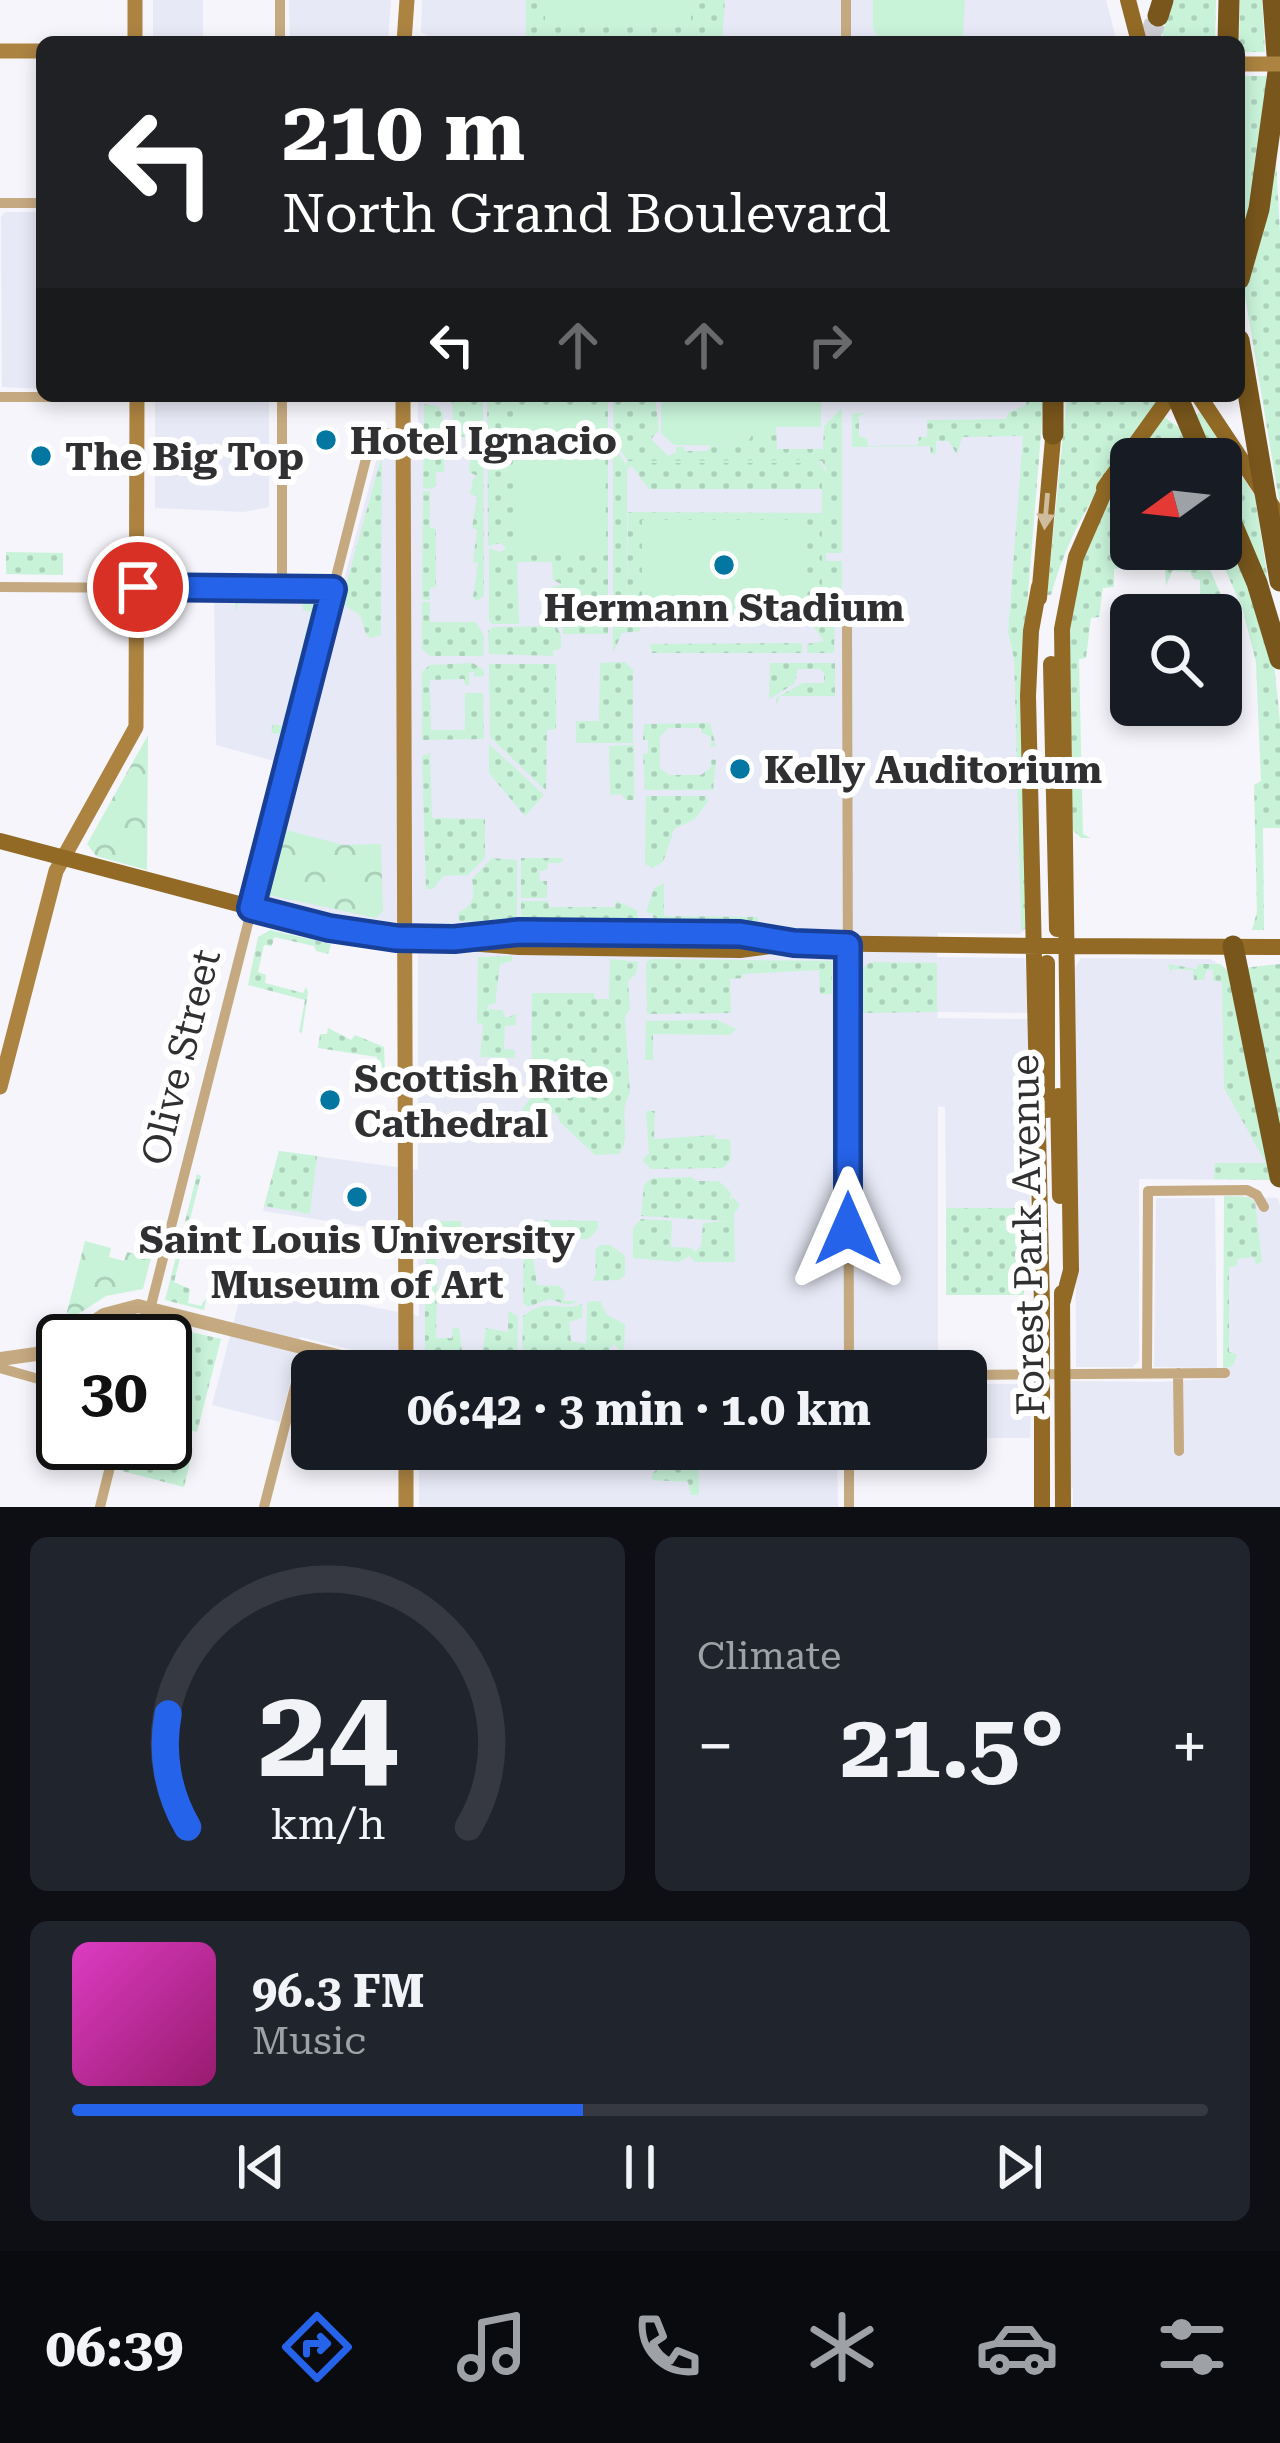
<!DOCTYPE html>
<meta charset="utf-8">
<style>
body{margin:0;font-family:"Roboto Serif",serif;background:#20242c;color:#f1f3f6;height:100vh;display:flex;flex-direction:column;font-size:45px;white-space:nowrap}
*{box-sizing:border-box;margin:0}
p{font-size:39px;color:#9ea1a6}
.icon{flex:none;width:66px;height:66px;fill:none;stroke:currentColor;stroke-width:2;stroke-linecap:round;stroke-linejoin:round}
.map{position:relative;height:1507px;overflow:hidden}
.side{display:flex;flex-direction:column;gap:30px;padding:30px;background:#0d0f14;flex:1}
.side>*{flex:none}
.guide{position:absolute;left:36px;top:36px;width:1209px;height:366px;border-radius:18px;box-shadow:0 6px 18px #0003;background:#202124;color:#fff;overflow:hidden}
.needle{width:78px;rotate:255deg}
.fabs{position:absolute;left:1110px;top:438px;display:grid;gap:24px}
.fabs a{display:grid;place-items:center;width:132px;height:132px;border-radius:18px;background:#171b24;box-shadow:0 6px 18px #0003;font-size:60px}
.speed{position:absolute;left:36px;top:1314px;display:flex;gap:24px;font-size:60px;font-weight:700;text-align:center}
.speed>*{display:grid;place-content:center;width:156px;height:156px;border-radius:50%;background:#171b24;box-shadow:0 6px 18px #0003;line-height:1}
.speed .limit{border:6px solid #111;border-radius:18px;background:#fff;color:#111}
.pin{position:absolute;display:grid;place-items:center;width:102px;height:102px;color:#fff;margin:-51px;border:6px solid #fff;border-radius:50%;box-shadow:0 3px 12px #0007}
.me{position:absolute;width:132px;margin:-66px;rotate:0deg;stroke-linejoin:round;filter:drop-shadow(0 0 9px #0008)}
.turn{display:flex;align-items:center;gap:42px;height:252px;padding:0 48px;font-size:54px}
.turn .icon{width:156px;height:156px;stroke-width:2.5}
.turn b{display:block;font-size:84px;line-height:102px}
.lanes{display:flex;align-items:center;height:114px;padding:0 48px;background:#0003;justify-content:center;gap:60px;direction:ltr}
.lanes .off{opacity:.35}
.big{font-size:90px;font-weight:700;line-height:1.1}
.side .widget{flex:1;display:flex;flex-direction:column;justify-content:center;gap:18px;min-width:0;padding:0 42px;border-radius:18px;background:#20242c}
.side .dial{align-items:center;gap:0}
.dial svg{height:312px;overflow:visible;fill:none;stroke:#363941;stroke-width:7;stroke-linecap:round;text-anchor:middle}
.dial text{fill:#f1f3f6;stroke:none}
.song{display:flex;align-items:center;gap:36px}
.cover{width:144px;height:144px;border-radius:18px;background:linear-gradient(135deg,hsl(310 70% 55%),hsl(320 70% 35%))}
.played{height:12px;border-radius:6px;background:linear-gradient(90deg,#2563eb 45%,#363941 45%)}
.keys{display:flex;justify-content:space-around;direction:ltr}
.heat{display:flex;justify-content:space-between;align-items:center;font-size:66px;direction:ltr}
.side .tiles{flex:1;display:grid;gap:30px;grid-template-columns:1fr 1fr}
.widget:last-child{grid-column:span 2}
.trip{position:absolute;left:291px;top:1350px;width:696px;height:120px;border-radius:18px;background:#171b24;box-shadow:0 6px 18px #0003;font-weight:700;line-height:120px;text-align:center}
.tabs{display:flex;height:192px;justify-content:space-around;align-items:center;background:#090b0e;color:#9ea1a6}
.tabs .icon{width:84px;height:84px}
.tabs .current{color:#2563eb}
.tabs b{font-size:54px;color:#f1f3f6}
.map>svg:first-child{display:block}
.built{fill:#e7e9f6}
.grass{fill:url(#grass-dots)}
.park{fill:url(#park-crowns)}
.pitch{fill:#c8f3d9;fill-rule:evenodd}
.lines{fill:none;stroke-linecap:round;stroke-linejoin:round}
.motorway-tunnel{stroke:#ceced3;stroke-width:21;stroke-dasharray:21 10;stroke-linecap:butt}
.minor{stroke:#c5a980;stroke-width:10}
.tertiary{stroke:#c5a980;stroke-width:14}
.secondary{stroke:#ac8341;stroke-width:15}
.primary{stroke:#926a26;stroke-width:16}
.motorway{stroke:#78561c;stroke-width:21}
.secondary-bridge{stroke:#ac8341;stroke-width:15}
.primary-bridge{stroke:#926a26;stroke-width:16}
.motorway-bridge{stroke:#78561c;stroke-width:21}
.oneway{fill:#cebc9d}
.route-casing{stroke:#184099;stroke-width:30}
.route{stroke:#2563eb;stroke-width:21}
.poi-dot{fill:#0377a1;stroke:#fff;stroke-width:4.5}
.labels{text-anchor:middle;stroke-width:12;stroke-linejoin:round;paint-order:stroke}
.poi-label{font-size:39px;font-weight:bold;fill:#303032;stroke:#fff;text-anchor:start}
.street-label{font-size:39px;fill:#303032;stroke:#fff}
</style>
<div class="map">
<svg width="1280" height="1507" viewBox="0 0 1280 1507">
<defs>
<pattern id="grass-dots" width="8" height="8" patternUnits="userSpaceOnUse" patternTransform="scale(3)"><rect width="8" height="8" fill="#c8f3d9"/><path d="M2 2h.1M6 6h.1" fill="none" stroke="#acd1bb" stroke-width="1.8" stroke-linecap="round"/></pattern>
<pattern id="park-crowns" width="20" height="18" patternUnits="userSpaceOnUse" patternTransform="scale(3)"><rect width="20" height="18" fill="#c8f3d9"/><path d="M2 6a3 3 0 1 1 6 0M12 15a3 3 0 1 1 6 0" fill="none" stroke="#acd1bb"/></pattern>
</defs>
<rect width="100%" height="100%" fill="#f5f5fb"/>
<path class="built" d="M153,0H203V37L153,36Z
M289,0H391L388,41L290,42Z
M422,0H1106L1117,42L434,39L421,32Z
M5,212H42V389L2,387L1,217Z
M155,396H269V507L244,512L155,508Z
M418,396H1027L1008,632L1014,659L1021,921L1025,930L1020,934L938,933L937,957L1025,958L1029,1013L938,1012L937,1018L1029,1019L1030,1208H946L945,1107L938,1106V1368L419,1371L418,1366L301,1337L280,1422L212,1405L244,1282L419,1316L418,1235L263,1211L279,1151L418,1170V927L359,923L264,899L296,767L216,745L214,595L340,594L380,447L418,448Z
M1081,958L1210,959L1227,969L1274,1180L1139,1179V1360L1133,1367H1076L1075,968Z
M1224,1196L1278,1198L1280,1206V1507H1073V1489L1068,1483L1070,1381L1159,1382L1225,1378Z
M1156,1198H1215L1217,1368L1154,1367Z
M1023,1380L1032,1384L1030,1438H966V1384H1018Z
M419,1449H837L838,1507H419Z"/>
<path class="grass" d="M526,0H545V23L690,25L691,0H725L722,42L547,39L544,36L526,39Z
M1174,0H1216L1215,42H1164L1162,33Z
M1240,0H1262L1265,52H1239Z
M1239,76H1266C1267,143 1257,185 1239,248Z
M1275,141L1280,234V506L1243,284Z
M452,396H483L484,591V596L476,601L473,597L478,563L473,562L477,530L472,528L477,496L470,494L473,479L477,476L469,472L472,438L459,436L453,429Z
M487,396H608V634H563L562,594L561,623H545L543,613H553V586L563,585L553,580L552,562H517L519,624H492L489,620V548L500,552L506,548L501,543L488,546Z
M621,396H655L659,430L651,439L668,456L676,452V447H684L685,451H707L710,446H745L752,435H765L776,427L777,449H823L824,426L842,408V553H826V469L822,461H628L613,440V402Z
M1027,396H1044L1024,644L1027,928L1021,930L1014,659L1008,632L1023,436L962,437L957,455L949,441H936V454H931L930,446L852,447V414L867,413L859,416V436L867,439L868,446L918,445L919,437H927V420L1006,419L1008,413L1026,405Z
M1067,396H1164C1116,462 1073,515 1051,595H1047Z
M424,404L438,406L443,414L444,472H436V485L432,489L423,488Z
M1200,412L1255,496L1270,594L1221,486V459H1210L1192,418Z
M1164,417L1186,432L1199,459H1134Z
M613,446L625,463L624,614L640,628V631L622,633L613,653Z
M382,455L381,635L371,638L366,634L360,615L341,603Z
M634,463H817L822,468V489H649L631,465Z
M1131,463V538L1120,550L1121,568L1114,569V587L1103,588L1099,617L1091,618L1086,658L1079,659L1083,834L1091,838H1081L1073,830C1070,757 1058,659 1072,588C1081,542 1106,502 1131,463Z
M423,491H430V528L436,529V587L430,588V600L422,599Z
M1221,510L1273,653L1280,722V828H1263L1264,930H1252L1257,912L1254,785L1261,781L1256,662L1242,607L1216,549H1221Z
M628,512L822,513V613L817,618L632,619L627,613Z
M6,552L63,553V575L6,574Z
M1204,556H1209L1208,565L1224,602H1230V607L1170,615L1166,599L1169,611L1191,612L1194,605L1200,604V580L1194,579L1190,572L1172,571L1166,586L1165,568L1204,564Z
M826,561H842V607L835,611L834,653H807V644L824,641L810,622H819L826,615Z
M318,599L284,734L271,733L273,724L282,726L311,612L303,610L302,602L239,603L235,612V600Z
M422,602H430V622H476L484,636L483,656H430L422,649Z
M556,626L561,635V649L553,650V656L489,654L488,631L493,627Z
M802,643V653H652L650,644Z
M625,662L633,670V743H576V721H599L600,663Z
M473,663L484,670V676L474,677V672H469V685H465L464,679L430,680L431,730H465V693H483L484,739L422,740V672L430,665Z
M770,663H835V696H780L777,704L776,698L803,683H824V673L820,669H798L794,684L769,699Z
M489,664H556V729L547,730L546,791L490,737Z
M710,723L716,747H711V737L702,733L701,728H668L660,737V768L669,775H701L711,767V759L716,760L713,790H645L643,754L648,753V740H643L644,724Z
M489,744L544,795L525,816L489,773Z
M634,745V800H626L621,794L610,795L609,746Z
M430,753L432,818L485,819V858L468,875L443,876L433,889H426L422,756Z
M646,796H706L708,801L695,819L674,829L663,862L652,868L645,864Z
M492,858L517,860V923L458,921V913C474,905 475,896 472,879Z
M521,858H564L561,863H548L547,870L539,871L540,881H547V898H521Z
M664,883V916L758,917V923L651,925L646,920H653V914L646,912L654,888Z
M521,901H548L549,907H615L616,901L637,910L638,920L630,925L572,924L566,920L521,923Z
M270,930L331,944L328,954L316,951L314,946L274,937L272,946L264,945L258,972L266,975L265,983L303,993L306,987L308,992L302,1033L299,1032L305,1000L248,985L258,937Z
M512,956V961L500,964L495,1004H489L487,1009L502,1010L506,1018L516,1014V1025L505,1026L504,1049L515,1050V1058L480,1057L483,1024L477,1023L478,957Z
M610,959L638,962L636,973L628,981L630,1009L625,1016L630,1094C617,1112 633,1137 619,1154L595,1155L559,1121L558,1115L553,1113L548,1118L530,1113L526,1117L521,1111L531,1097L532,993H594L595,999H609Z
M650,959L832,961V994H820L819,970L743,974L742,978L730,979L731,1013L647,1014L646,963Z
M871,962L937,963V1012L861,1013L859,970Z
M1168,964L1196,969L1199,964H1220L1230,973L1274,1180L1214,1179L1215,1163H1266L1224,1088L1222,982L1213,981V970H1206L1204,980H1194L1193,970L1172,969L1171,974Z
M1280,964V1147L1243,968Z
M717,1020L736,1029L730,1035L653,1034V1060H645L646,1021Z
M328,1028L351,1040L355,1035L384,1047L385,1071L377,1070V1057L318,1048L320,1034H327Z
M646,1111H655L654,1139L715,1135V1139H730L731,1160L723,1168L651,1169L642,1160L649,1153Z
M279,1151L317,1156L310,1214L264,1206Z
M197,1174L201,1176L174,1282L190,1289L188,1303L201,1306L207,1296L204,1310L165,1300Z
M692,1177L696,1181H719L731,1193L730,1201L733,1197L740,1205L734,1214L735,1262H694L690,1256L679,1262L633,1258V1228L641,1219L672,1221L671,1247L691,1248L695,1252L701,1246L703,1223L727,1221L641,1216L644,1185L652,1178Z
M1224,1196L1248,1197L1255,1202L1262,1262L1256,1265L1254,1257L1237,1259V1266L1229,1267V1352L1237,1354L1233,1366L1223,1368Z
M946,1208H1025L1024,1295H946Z
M542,1220L598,1221V1229L588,1239L541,1238Z
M428,1221H461V1248L457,1240H437L436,1273H426Z
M600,1245H610L625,1256V1275L619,1280L593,1281L596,1274L595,1250Z
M524,1250H532L537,1285L560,1286L565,1293L563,1301H579L568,1305L549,1299L528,1307L523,1302V1285H529L523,1284Z
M425,1280L437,1282L436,1338H452L453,1328H459L464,1366L458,1371L425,1365Z
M600,1301L607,1315L625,1324L624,1355L614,1344L598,1361L609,1371H532L522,1363L523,1316C549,1296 556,1313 582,1304V1318L569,1322L571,1341L586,1344L587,1302Z
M508,1311L518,1316L517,1364L509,1371H480L486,1328L508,1332Z
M161,1325L221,1339L197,1432L165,1423V1341H155Z
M165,1442L193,1449L184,1487L122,1471L129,1443Z
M677,1449H698L699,1495H691L688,1482L652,1480V1474Z"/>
<path class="park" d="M148,735L147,870L96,856L87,844Z
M286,830L344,845L381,844L383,911L376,918L269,895Z
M85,1241L111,1248L109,1257L124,1261L127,1252L151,1258L143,1289L106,1296L72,1318L67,1312Z"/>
<path class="pitch" d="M545,0H691V25L545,24Z
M873,0H965L963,36L878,37L873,28Z
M661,396H821V427H777L765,435H752L745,446L674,445L661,433Z
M513,409H605L606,551H514Z
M819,460L826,473V615L822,621H628L624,610V467L628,461ZM634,463H818L822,469V614L817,618L632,619L627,613V469Z
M642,520H806V610L642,611Z"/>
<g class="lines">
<path class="motorway-tunnel" d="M1147,42L1158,16"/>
<path class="minor" d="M280,0V42
M846,0V42
M0,203H42
M282,396V588
M0,397H137
M0,587L333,589
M847,620L849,1371
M142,1341L370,443L377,434L402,433
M0,1368L63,1386
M1147,1373L1148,1191L1247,1190L1257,1195L1264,1207
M1178,1373L1179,1451
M966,1375L1225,1373
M849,1449V1507
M100,1507L116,1443
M264,1507L305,1348"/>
<path class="tertiary" d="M66,1341L104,1315L138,1306L397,1371
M0,1359L36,1354L63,1343"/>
<path class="secondary" d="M135,42V0
M404,42L407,0
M0,51H42
M403,396L406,1371
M0,1087L56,871L136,727L137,396
M406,1449V1507"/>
<path class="primary" d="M1128,0L1139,42
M1199,396L1280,518
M1104,488L1170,396
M1039,587L1031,631L1028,696L1042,1305
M1039,598L1054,427
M1051,664L1057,929
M0,841L299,920L376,936L519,947L740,950L793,943
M467,937L519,932L740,935L793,943L1040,946
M1062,946L1280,947
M1047,963V1110
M1058,1096L1060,1196
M1062,1293L1063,1507
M1062,1304L1071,1270L1062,629L1076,557L1110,479
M1042,1507V1298"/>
<path class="motorway" d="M1273,0L1279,82
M1158,16L1163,0
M1228,42L1229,0
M1239,279L1259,209L1278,72
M1177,396L1204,459
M1053,434V396
M1221,498L1257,583L1280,659
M1233,946L1280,1177"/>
<path class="secondary-bridge" d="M1239,64H1280"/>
<path class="primary-bridge" d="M1041,946H1062"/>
<path class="motorway-bridge" d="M1239,340L1280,581"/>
</g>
<defs><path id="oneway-solid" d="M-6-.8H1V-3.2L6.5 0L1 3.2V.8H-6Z" transform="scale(3)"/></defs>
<use class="oneway" href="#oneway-solid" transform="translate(1046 511) rotate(95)"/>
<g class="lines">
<g class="route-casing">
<path id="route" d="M138,587L333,589L251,908L329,928L396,938L454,939L519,932L740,934L794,943L848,945V1229"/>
</g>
<use href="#route" class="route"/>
</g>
<g class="poi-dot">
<circle cx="326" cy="440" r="12"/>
<circle cx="41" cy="456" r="12"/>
<circle cx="724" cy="565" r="12"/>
<circle cx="740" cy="769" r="12"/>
<circle cx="330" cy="1100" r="12"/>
<circle cx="357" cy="1197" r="12"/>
</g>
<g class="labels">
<g class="poi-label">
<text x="350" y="454">Hotel Ignacio</text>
<text x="65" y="470">The Big Top</text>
<text x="724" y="621" text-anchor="middle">Hermann Stadium</text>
<text x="764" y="783">Kelly Auditorium</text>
<text x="354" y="1092">Scottish Rite<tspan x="354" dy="45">Cathedral</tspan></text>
<text x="357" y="1253" text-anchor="middle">Saint Louis University<tspan x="357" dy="45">Museum of Art</tspan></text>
</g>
<g class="street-label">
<text transform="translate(180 1057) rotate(-76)" y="14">Olive Street</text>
<text transform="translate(1027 1235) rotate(-91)" y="14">Forest Park Avenue</text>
</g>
</g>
</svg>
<div class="fabs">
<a><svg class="needle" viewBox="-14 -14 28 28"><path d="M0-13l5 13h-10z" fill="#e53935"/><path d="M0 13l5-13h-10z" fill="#9ea1a6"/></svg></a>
<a><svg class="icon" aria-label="search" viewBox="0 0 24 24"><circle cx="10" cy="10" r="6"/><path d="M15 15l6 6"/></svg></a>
</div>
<div class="speed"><div class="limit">30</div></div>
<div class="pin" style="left:138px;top:587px;background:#d93025"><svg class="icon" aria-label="arrive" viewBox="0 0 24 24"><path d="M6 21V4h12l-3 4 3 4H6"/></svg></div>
<svg class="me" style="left:848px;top:1229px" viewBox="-20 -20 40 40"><path d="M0-17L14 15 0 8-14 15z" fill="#2563eb" stroke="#fff" stroke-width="4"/></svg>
<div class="trip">06:42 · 3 min · 1.0 km</div>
<div class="guide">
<div class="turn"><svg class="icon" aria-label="left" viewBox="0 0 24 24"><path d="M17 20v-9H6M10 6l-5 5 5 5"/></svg><div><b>210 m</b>North Grand Boulevard</div></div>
<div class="lanes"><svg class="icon" aria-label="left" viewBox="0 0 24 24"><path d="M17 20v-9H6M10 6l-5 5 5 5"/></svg><svg class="icon off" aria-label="ahead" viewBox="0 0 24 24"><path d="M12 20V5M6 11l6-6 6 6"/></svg><svg class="icon off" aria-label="ahead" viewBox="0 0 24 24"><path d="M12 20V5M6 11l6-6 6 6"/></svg><svg class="icon off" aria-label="right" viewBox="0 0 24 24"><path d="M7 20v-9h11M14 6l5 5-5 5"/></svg></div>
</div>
</div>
<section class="side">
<div class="tiles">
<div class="widget dial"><svg viewBox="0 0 100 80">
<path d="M14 69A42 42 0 1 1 86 69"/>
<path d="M14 69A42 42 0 0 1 9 40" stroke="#2563eb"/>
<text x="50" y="56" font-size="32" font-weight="700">24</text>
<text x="50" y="72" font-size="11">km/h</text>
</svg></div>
<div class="widget"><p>Climate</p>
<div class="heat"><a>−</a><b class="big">21.5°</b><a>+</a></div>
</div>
<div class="widget">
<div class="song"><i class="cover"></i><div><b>96.3 FM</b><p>Music</p></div></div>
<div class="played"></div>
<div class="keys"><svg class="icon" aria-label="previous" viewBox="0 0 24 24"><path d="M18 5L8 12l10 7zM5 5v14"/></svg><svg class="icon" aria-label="pause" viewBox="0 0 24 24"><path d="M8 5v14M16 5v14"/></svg><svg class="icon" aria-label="next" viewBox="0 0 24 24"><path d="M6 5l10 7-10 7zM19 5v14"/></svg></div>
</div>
</div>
</section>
<nav class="tabs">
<b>06:39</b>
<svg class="icon current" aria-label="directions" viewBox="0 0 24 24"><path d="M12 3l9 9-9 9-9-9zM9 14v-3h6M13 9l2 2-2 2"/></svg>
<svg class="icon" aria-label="music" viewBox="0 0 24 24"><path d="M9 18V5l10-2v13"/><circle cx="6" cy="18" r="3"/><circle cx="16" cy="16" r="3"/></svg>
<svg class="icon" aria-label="phone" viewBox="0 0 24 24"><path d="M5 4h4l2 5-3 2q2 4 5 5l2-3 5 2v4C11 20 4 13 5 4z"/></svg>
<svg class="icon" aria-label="climate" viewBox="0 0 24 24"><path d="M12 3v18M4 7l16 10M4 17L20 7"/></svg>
<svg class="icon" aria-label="car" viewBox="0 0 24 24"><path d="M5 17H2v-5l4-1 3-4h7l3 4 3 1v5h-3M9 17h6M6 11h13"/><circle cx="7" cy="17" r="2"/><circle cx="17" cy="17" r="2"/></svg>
<svg class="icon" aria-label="filters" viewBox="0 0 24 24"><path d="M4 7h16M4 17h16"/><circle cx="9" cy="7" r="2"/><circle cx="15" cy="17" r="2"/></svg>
</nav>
